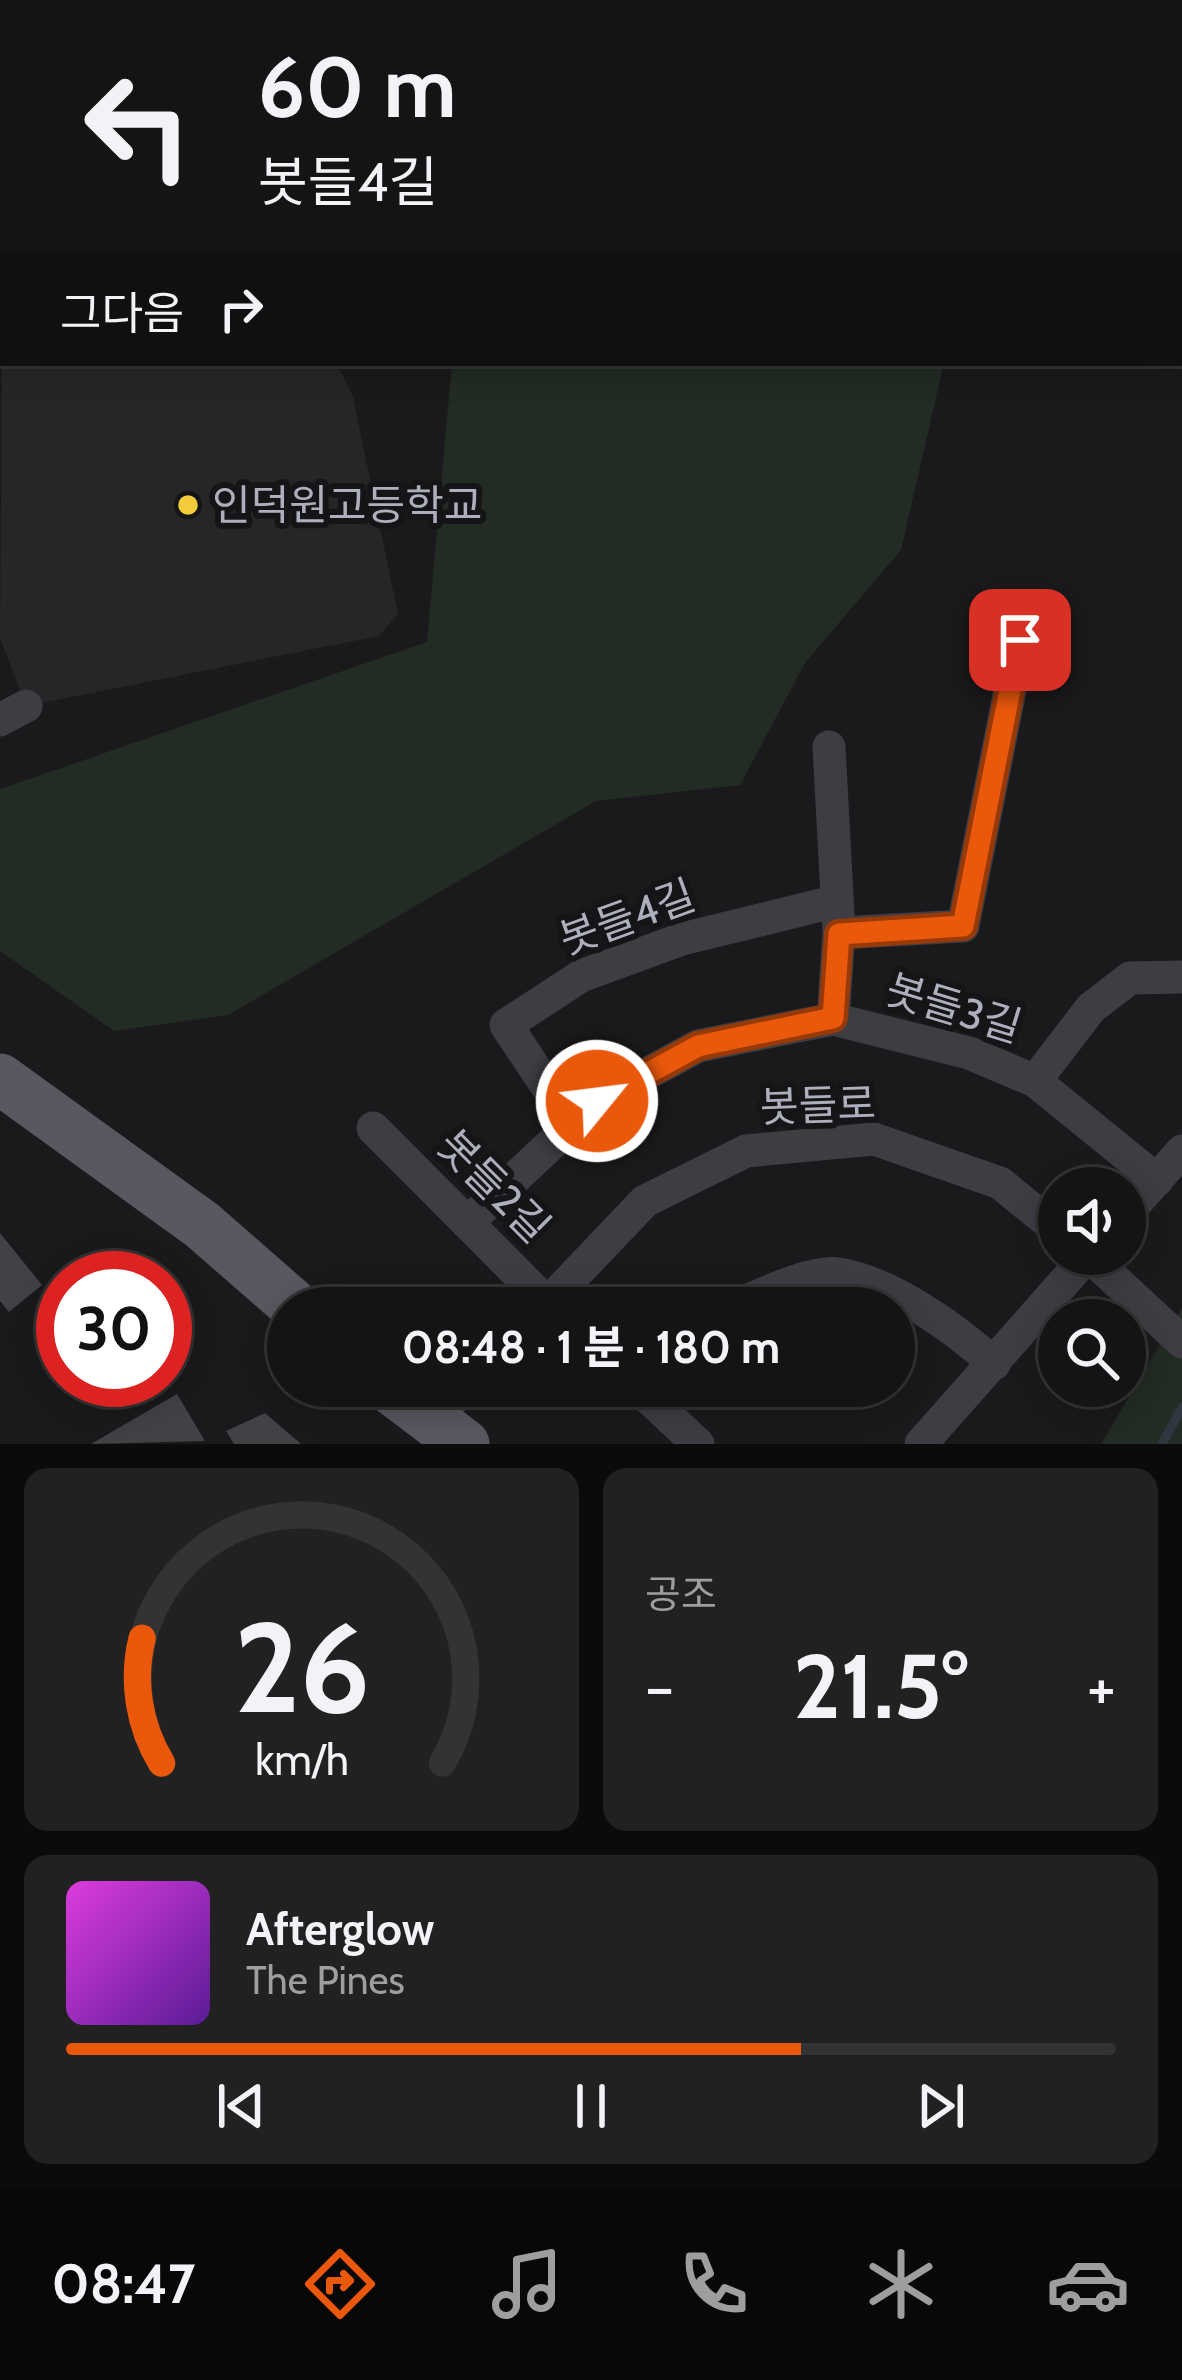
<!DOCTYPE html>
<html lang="ko">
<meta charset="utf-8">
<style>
body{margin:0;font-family:Cabin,"Noto Sans KR",sans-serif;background:#212122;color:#f1f3f6;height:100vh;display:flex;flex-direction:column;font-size:45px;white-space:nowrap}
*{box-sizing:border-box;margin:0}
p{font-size:39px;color:#9d9ea0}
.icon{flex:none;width:66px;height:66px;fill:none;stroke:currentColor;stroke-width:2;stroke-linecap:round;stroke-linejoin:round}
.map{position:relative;height:1444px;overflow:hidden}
.side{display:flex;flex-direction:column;gap:24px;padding:24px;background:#0b0b0c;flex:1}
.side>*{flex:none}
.guide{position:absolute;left:0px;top:0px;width:1182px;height:366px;box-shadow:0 6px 30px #0003,0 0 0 3px #333334;background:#141415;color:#f1f3f6;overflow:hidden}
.buttons{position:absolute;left:1038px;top:1167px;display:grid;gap:24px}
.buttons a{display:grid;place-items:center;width:108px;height:108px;border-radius:50%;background:#141415;box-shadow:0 6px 30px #0003,0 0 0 3px #333334;font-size:60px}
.speed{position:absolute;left:36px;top:1251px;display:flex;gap:24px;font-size:60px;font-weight:700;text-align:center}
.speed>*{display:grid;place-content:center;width:156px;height:156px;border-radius:50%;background:#141415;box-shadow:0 6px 30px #0003,0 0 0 3px #333334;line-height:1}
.speed .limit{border:18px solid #d22;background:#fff;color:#111}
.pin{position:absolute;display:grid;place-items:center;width:102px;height:102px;color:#fff;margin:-51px;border-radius:24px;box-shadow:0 6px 18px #0006}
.me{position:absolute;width:132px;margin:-66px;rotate:61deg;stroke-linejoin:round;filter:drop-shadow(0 0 9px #0008)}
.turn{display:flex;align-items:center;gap:42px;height:252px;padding:0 60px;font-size:54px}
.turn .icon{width:156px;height:156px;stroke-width:2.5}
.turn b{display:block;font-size:84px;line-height:102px}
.then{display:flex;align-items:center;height:114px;padding:0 60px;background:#0003;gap:24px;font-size:45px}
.big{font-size:90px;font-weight:700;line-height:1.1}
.side .widget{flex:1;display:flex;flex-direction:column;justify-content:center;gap:18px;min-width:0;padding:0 42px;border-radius:24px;background:#212122}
.side .dial{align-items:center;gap:0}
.dial svg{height:312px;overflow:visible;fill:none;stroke:#333334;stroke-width:7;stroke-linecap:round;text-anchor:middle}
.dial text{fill:#f1f3f6;stroke:none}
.song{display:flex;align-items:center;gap:36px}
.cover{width:144px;height:144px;border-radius:18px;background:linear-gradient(135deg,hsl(300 70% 55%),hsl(270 70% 35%))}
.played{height:12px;border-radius:6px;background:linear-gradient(90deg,#ea580c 70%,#333334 70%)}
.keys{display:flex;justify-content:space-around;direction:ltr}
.heat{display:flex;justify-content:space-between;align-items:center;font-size:66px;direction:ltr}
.side .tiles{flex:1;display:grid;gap:24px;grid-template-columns:1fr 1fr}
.widget:last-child{grid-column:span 2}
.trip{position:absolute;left:267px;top:1287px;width:648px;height:120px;border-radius:60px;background:#141415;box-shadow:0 6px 30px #0003,0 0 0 3px #333334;font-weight:700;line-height:120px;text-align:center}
.tabs{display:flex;height:192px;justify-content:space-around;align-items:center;background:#080808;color:#9d9ea0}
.tabs .icon{width:84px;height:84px}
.tabs .active{color:#ea580c}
.tabs b{font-size:54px;color:#f1f3f6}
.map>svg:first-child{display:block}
.built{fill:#262629}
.green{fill:#222b24}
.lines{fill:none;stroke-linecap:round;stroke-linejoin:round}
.stream{stroke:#2f3741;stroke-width:9}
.building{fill:#414246}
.lane{stroke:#3d3d43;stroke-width:16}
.street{stroke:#3d3d43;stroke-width:33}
.primary{stroke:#575860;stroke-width:51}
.route-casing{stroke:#983908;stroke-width:30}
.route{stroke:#ea580c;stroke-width:21}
.poi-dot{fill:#f3cb3b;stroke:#151517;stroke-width:4.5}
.labels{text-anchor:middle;stroke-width:12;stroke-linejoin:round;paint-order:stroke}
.poi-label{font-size:42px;fill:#adafbc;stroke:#151517;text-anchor:start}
.street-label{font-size:42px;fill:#adafbc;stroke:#151517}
</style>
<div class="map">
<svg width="1182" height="1444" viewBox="0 0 1182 1444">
<rect width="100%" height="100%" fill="#1a1a1c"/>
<path class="built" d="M3,201V363H337L353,397L398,614L379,636L26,706L0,638Z"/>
<path class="green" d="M0,0H918L920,3H3L0,150Z
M452,363H944L901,550L805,663L740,785L596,801L228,1015L114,1031L0,951V789L427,642Z
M1182,1308V1444H1101Z"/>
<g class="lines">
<path class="stream" d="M1162,1444L1182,1407"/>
</g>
<path class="building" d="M0,1233L42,1285L9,1312L0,1301Z
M177,1394L205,1441L91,1444Z
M265,1413L301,1444H234L226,1431Z"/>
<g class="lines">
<path class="lane" d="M1179,76L1182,73"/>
<path class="street" d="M0,720L26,706
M829,747L839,933L833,1019
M839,933L963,926L1020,640
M1035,1081L1091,1008L1130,978L1182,977
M572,1124L506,1025L581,976L682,939L833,902
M373,1128L552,1308
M1125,1215L1182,1151
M467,1223L597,1101L698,1046L833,1019L969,1053L1035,1081L1157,1180
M1087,1254L1182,1342
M543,1308L645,1201L746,1151L874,1139L1000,1183L1059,1231
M731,1308C757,1296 812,1270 839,1274C890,1282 958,1330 994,1364
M636,1386L698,1444
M430,1423L466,1386
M921,1444L1089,1254"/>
<path class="primary" d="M0,1079L202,1225L297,1308
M387,1386L464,1444"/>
</g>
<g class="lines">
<g class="route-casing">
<path id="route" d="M597,1101L698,1046L833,1018L839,934L963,926L1020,640"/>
</g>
<use href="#route" class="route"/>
</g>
<circle class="poi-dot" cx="188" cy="505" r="12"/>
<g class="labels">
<g class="poi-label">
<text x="212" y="520">인덕원고등학교</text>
</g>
<g class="street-label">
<text transform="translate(627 917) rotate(-20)" y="15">봇들4길</text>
<text transform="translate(954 1008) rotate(17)" y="15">봇들3길</text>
<text transform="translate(818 1105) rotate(-2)" y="15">봇들로</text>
<text transform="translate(494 1186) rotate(45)" y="15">봇들2길</text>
</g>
</g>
</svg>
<div class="buttons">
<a><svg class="icon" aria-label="sound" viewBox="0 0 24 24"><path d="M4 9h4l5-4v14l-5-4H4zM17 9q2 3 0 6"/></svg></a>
<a><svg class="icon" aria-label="search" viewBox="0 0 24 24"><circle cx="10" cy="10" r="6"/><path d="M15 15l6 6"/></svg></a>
</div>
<div class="speed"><div class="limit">30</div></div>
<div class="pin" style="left:1020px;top:640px;background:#d93025"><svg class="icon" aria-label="arrive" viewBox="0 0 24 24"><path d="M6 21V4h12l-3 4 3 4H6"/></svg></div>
<svg class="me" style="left:597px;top:1101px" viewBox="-20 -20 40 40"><circle r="17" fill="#ea580c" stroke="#fff" stroke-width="3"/><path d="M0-11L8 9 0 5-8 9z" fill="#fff"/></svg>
<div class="trip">08:48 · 1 분 · 180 m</div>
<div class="guide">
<div class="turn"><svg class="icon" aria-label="left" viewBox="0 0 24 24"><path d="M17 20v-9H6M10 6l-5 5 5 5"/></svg><div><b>60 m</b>봇들4길</div></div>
<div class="then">그다음<svg class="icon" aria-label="right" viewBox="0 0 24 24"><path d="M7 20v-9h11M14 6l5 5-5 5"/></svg></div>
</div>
</div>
<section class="side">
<div class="tiles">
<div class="widget dial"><svg viewBox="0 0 100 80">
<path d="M14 69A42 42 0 1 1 86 69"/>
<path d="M14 69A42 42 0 0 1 9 37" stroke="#ea580c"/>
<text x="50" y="56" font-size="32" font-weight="700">26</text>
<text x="50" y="72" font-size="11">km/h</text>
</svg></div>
<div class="widget"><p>공조</p>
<div class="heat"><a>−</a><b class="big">21.5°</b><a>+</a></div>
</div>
<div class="widget">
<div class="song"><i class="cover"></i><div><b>Afterglow</b><p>The Pines</p></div></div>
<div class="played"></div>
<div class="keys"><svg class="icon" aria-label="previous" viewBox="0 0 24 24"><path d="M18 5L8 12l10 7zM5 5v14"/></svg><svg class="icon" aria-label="pause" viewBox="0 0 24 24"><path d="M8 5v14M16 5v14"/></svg><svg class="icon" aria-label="next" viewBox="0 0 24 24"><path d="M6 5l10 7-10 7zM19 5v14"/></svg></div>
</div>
</div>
</section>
<nav class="tabs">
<b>08:47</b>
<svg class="icon active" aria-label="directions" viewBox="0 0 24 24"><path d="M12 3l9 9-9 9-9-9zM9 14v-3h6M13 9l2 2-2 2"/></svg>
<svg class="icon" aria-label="music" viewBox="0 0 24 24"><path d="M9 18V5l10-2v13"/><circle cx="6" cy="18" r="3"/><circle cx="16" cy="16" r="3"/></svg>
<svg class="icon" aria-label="phone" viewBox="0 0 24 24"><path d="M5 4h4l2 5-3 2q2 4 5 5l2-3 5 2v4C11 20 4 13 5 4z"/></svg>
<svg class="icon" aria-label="climate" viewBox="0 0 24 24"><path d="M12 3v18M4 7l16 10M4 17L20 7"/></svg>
<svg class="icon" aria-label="car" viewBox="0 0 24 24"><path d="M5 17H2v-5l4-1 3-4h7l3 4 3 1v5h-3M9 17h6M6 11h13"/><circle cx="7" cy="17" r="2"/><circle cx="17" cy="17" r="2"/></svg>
</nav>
